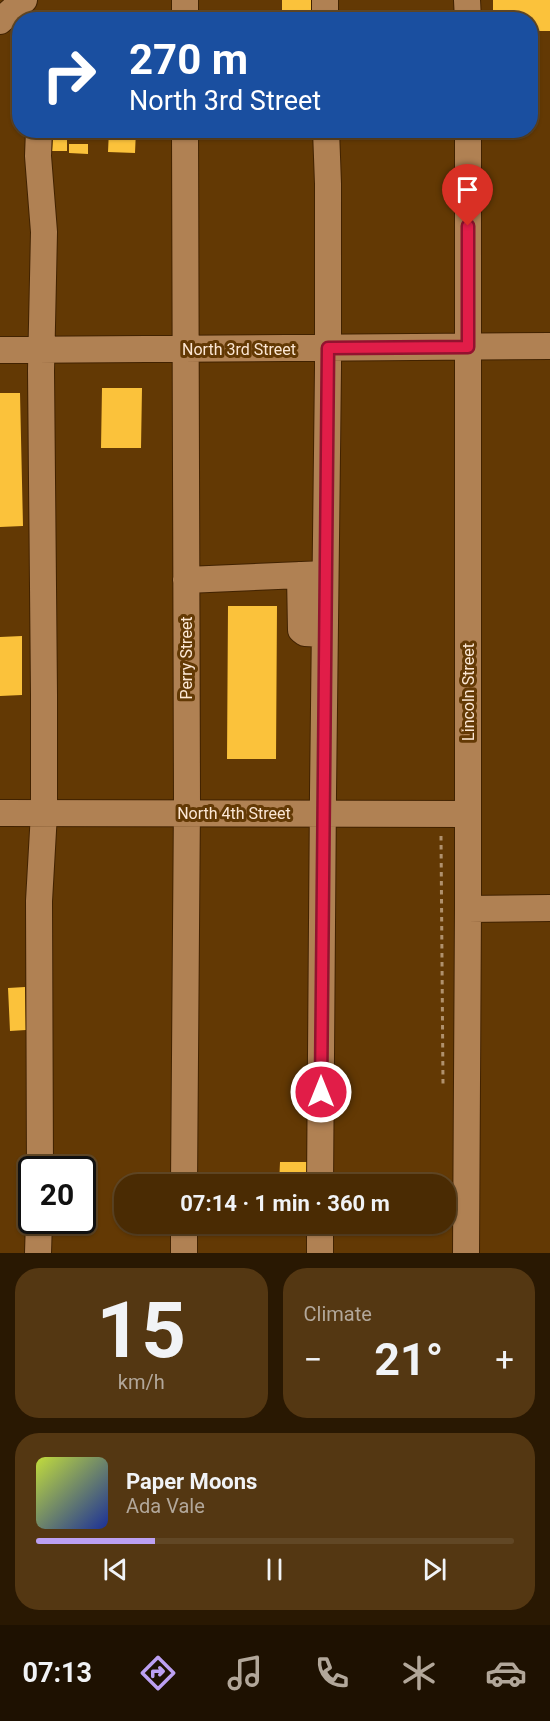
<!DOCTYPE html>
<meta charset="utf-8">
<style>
body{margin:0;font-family:Roboto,sans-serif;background:#543712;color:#f1f3f6;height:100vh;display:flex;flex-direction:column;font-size:22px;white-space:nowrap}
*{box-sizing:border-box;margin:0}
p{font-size:20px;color:#b2a79a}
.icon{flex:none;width:33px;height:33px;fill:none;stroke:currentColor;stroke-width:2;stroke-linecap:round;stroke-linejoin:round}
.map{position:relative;height:1253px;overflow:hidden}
.side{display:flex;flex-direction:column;gap:15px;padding:15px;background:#291802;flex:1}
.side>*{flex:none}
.guide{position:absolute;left:12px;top:12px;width:526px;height:126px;border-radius:24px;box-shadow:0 2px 4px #0004,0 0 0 2px #614725;background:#1a4fa0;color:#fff;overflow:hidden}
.speed{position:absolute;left:18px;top:1156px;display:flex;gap:12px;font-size:30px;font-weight:700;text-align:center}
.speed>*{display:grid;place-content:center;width:78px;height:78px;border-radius:50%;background:#4a2b03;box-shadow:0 2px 4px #0004,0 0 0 2px #614725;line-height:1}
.speed .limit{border:3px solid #111;border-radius:9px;background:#fff;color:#111}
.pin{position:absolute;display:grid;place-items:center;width:51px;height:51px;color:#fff;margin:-62px -26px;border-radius:50% 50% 50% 0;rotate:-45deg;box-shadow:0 0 6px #0007}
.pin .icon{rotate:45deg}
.me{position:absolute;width:66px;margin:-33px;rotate:0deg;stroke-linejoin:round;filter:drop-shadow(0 0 4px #0008)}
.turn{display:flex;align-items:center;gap:21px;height:126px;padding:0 18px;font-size:27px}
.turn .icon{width:78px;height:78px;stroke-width:2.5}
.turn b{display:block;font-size:42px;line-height:51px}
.big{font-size:45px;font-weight:700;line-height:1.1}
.side .card{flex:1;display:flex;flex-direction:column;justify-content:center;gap:9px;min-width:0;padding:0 21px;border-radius:24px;background:#543712}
.side .dial{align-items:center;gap:0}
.dial b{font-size:78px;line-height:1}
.song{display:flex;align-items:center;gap:18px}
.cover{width:72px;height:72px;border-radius:9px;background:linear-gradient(135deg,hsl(70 70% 55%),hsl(230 70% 35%))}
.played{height:6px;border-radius:3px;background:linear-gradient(90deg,#bca0f2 25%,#614725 25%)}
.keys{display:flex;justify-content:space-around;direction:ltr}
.heat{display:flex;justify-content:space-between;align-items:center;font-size:33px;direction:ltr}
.side .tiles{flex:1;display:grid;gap:15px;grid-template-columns:1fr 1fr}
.card:last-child{grid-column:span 2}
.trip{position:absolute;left:114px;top:1174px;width:342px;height:60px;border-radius:24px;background:#4a2b03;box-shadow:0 2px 4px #0004,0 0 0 2px #614725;font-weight:700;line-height:60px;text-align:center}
.tabs{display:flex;height:96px;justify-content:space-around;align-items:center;background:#1e1101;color:#b2a79a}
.tabs .icon{width:42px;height:42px}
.tabs .selected{color:#bca0f2}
.tabs b{font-size:27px;color:#f1f3f6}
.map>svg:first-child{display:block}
.building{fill:#fbc23b}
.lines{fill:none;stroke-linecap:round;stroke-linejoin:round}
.minor-casing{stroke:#412200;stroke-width:28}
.path{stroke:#b0916d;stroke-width:3;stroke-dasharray:4.5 4.5;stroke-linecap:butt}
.minor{stroke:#b08153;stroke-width:26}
.route-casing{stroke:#92132f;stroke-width:15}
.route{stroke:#e11d48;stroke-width:10}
.labels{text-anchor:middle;stroke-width:6;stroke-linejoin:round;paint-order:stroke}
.street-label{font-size:16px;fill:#fce7d4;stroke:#633904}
</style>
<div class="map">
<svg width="550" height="1253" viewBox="0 0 550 1253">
<rect width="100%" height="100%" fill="#633904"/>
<path class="building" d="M282,0H317V20H282Z
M493,0H550V31H531V20H493Z
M109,130H136L135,153L108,152Z
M53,136L67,137V151H52Z
M69,144H88V154L69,153Z
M102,388H142L141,448H101Z
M0,393H20L23,526L0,527Z
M228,606H277L276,759H227Z
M22,636V695L0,696V637Z
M25,987L26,1030L10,1031L8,988Z
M280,1162H311V1185H279Z
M240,1172L241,1185H213L212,1174Z"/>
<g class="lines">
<g class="minor-casing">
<path id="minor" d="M185,0V20
M325,0V20
M467,0L468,20
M0,21L24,0
M39,130L38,156L44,232L41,371L44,694V813L39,901L40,1170
M0,350L550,346
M300,575L301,630L305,633L324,634
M186,580L325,574
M0,813L468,814
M468,909L550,908
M184,1185L187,802L185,130
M320,1185L323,793L328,368V184L326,130
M38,1253L39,1221
M184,1253V1224
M320,1253V1224
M466,1253L468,909V130"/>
</g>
<path class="path" d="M441,836L443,1084"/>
<use href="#minor" class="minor"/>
</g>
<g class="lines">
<g class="route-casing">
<path id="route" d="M321,1092L328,348L468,347V226"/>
</g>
<use href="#route" class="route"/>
</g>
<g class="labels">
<g class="street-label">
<text x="239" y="355">North 3rd Street</text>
<text transform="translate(186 658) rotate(-90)" y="6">Perry Street</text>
<text transform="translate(468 692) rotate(-90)" y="6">Lincoln Street</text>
<text x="234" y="819">North 4th Street</text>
</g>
</g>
</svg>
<div class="speed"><div class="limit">20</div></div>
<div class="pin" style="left:468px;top:226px;background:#d93025"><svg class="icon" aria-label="arrive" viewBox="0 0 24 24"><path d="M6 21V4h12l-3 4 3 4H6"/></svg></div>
<svg class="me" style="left:321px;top:1092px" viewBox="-20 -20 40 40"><circle r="17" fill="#e11d48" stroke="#fff" stroke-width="3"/><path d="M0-11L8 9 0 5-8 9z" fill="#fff"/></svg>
<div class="trip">07:14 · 1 min · 360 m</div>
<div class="guide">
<div class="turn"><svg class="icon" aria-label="right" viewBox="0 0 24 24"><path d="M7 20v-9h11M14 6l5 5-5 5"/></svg><div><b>270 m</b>North 3rd Street</div></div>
</div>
</div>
<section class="side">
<div class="tiles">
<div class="card dial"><b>15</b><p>km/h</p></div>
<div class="card"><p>Climate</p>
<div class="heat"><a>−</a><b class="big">21°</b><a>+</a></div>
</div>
<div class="card">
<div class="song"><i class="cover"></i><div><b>Paper Moons</b><p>Ada Vale</p></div></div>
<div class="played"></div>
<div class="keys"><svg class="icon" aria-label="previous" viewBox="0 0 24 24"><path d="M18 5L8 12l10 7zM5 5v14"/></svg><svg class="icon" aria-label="pause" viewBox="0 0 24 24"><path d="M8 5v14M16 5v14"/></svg><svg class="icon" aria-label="next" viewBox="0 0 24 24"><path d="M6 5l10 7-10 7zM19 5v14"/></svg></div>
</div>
</div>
</section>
<nav class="tabs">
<b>07:13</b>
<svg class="icon selected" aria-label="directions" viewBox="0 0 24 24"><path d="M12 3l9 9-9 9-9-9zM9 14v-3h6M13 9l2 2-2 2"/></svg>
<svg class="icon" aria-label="music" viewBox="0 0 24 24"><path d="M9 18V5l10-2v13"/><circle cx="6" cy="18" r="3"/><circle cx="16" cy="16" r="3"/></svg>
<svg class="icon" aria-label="phone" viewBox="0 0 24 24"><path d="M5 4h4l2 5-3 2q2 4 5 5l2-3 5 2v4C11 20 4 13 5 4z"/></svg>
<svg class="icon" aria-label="climate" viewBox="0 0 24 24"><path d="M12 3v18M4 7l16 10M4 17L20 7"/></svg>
<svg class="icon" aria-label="car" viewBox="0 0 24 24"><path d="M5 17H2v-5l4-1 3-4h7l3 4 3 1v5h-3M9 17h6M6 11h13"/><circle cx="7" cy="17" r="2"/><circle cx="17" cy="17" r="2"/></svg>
</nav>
